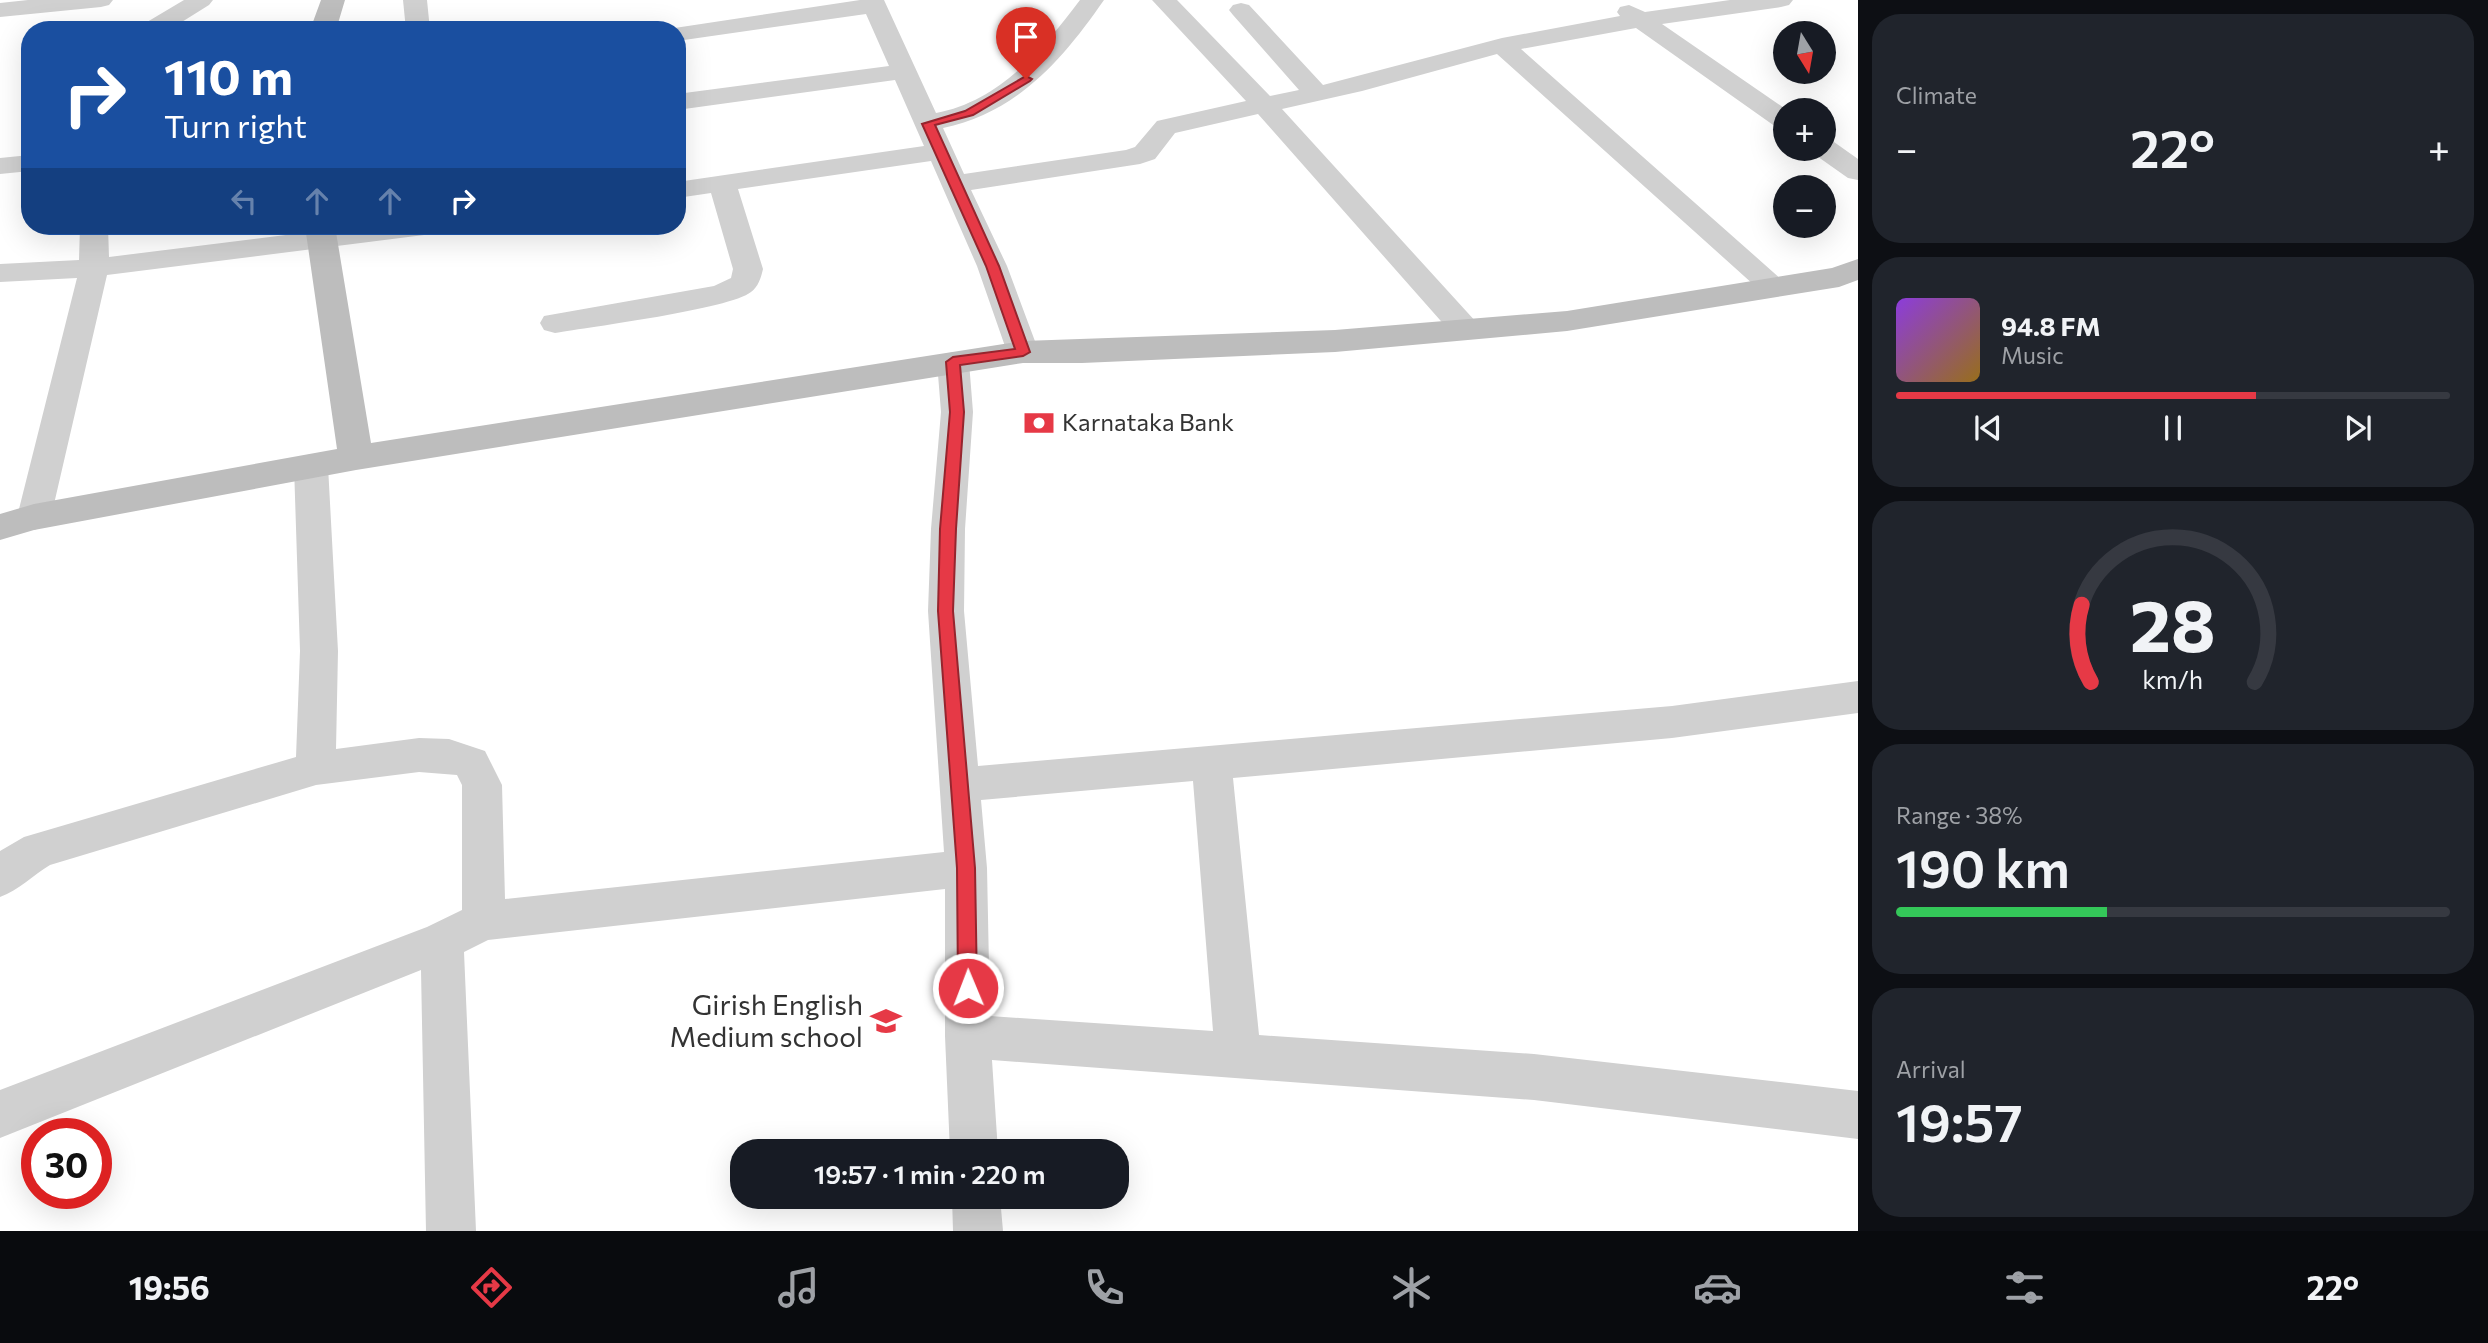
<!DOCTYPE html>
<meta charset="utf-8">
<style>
body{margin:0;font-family:Commissioner,sans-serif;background:#20242c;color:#f1f3f6;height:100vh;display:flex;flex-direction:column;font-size:26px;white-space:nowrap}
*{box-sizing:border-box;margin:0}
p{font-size:23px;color:#9ea1a6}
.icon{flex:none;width:38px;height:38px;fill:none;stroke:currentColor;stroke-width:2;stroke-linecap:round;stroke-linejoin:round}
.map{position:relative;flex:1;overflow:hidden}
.sheet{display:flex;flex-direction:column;gap:14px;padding:14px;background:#0d0f14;width:630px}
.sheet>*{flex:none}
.guide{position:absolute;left:21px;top:21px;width:665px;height:214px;border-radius:28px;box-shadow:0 7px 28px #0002;background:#1a4fa0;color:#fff;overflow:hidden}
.needle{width:46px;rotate:169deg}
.tools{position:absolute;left:1773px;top:21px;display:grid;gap:14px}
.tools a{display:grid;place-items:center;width:63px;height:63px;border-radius:50%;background:#171b24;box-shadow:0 7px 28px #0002;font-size:35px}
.speed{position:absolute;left:21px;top:1118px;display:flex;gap:14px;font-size:35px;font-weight:700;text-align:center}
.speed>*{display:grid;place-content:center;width:91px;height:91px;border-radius:50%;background:#171b24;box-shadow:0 7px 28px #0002;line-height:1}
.speed .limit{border:10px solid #d22;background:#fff;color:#111}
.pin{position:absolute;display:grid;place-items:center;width:60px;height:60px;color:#fff;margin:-72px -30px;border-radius:50% 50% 50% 0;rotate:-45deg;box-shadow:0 0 7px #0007}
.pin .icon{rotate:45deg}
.me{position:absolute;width:77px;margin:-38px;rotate:359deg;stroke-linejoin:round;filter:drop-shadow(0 0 5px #0008)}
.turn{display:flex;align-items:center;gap:24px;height:147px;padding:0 28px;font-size:32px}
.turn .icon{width:91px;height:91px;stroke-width:2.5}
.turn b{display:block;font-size:49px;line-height:60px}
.lanes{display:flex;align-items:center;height:66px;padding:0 28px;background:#0003;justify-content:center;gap:35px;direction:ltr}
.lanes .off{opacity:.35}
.big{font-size:52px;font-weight:600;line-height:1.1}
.sheet .card{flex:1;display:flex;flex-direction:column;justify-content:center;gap:10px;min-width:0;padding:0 24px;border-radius:28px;background:#20242c}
.sheet .dial{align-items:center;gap:0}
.dial svg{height:182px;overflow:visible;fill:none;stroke:#363941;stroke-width:7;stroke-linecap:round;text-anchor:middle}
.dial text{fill:#f1f3f6;stroke:none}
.song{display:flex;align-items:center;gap:21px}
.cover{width:84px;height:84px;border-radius:10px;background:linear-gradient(135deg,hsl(270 70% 55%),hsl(40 70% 35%))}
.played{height:7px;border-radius:4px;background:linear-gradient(90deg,#e63946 65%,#363941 65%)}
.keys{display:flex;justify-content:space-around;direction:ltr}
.heat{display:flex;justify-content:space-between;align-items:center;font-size:38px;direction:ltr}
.charge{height:10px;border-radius:5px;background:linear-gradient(90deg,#34c759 38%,#363941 0)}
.trip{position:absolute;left:730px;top:1139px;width:399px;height:70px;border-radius:28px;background:#171b24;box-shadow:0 7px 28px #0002;font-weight:600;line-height:70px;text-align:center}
.tab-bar{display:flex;height:112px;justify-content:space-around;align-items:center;background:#090b0e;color:#9ea1a6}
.tab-bar .icon{width:49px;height:49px}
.tab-bar .on{color:#e63946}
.tab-bar b{font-size:32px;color:#f1f3f6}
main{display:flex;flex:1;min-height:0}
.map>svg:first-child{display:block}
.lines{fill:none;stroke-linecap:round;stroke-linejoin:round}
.street{fill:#d0d0d0;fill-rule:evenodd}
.secondary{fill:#bdbdbd;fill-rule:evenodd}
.route{fill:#e63946;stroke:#96252e;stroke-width:2}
.labels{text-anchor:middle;stroke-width:7;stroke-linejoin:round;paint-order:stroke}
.poi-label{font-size:24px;fill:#333;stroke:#fff;text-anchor:start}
.near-poi-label{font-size:28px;fill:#333;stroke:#fff;text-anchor:end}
</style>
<main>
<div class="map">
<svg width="1858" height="1231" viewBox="0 0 1858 1231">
<rect width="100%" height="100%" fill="#fff"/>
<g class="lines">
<path class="street" d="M28,0H113L109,5L101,7L0,17V3Z
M184,0H213L209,5L169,30H139L142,25Z
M403,0H427L430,30H406Z
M860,0H884L936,113C1000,101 1043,49 1080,0H1104C1063,59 1017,113 943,128L964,174L1126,150L1135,147L1157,121L1246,101L1152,0H1177L1270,96L1299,90L1233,15L1229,10L1233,5L1241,3L1249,5L1323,85L1502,38L1620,16L1617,12L1620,7L1629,5L1645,12L1730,0H1793L1789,5L1781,7L1662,24L1787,110L1785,129L1776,127L1636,28L1521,49L1790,287L1786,294L1775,296L1764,294L1497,54L1362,91L1282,109L1477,323L1481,330L1477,337L1466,340L1455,337L1258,114L1175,133L1155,159L1140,164L971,190L1007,266L1039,352L1034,359L1023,362L1012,359L1007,352L977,266L931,161L738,189L763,269C761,278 758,287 751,292C730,309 590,327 555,333L544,330L540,323L544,316L714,286L731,278L733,269L711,193L677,198V182L924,146L895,80L677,110V94L889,66L866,14L677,41V30L668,29Z
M1824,140L1834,142L1858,159V180L1848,178L1814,154L1811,149H1824Z
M30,155V171L0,174V158Z
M80,226H108L109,257L357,226H438L434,232L424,235L107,275L51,517L46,526L34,530L22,526L17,517L77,278L0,282V264L79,260Z
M953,352L964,355L969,362L973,412L965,529L964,611L978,766L1672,706L1858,681V713L1672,738L1233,778L1259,1035L1534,1054L1858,1091V1139L1534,1100L992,1060L998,1152H950L945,1036V889L488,940L464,952L476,1231H426L421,970L0,1138V1090L427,927L462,910V785L457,775L419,772L316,785L50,865C33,875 19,890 0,897V851L24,837L296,757L300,651L294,466L299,458L311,454L323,458L328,466L338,651L336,749L419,738L449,739L485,751L502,785L505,899L944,852L928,611L931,529L941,412L937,362L942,355ZM1193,781L1213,1031L990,1016L987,868L981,800Z
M952,1197H1000L1003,1231H953Z"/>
<path class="secondary" d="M321,0H345L336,30H310Z
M305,226H335L371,443L1023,341L1335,330L1567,311L1832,268L1858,259V280L1839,287L1567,331L1335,352L1082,363H1023L356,470L34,530L0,540V514L34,504L337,449Z"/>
</g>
<path class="route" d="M1026,76L1032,79L1030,81L973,115L935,125L999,266L1030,352L1023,356L960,365L964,412L956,529L953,611L975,868L977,988L975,994L968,997L961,994L958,988L957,868L938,611L940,529L950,412L946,362L953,357L1015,349L986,266L922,124L965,111Z"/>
<defs>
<g id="bank-bare" transform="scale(2.415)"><path d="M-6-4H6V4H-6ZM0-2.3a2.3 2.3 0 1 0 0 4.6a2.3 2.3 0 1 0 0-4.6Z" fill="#e63946" stroke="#fff" stroke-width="2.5" paint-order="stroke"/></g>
<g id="school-bare" transform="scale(2.415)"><path d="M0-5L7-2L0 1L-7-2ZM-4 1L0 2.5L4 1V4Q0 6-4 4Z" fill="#e63946" stroke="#fff" stroke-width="2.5" paint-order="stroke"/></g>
</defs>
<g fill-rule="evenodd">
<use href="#bank-bare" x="1039" y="423"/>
<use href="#school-bare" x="886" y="1021"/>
</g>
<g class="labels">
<g class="poi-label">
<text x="1062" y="431">Karnataka Bank</text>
</g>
<g class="near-poi-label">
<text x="863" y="1015">Girish English<tspan x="863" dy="32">Medium school</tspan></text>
</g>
</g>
</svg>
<div class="tools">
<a><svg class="needle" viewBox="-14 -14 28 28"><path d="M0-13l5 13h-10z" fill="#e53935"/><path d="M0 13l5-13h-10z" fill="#9ea1a6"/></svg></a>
<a>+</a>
<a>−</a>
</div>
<div class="speed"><div class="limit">30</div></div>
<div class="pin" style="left:1026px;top:79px;background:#d93025"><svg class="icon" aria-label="arrive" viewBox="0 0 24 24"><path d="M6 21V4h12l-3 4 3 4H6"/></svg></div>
<svg class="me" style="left:968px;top:988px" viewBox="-20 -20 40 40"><circle r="17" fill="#e63946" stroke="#fff" stroke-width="3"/><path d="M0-11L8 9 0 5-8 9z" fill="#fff"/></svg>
<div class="trip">19:57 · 1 min · 220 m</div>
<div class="guide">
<div class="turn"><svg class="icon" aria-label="right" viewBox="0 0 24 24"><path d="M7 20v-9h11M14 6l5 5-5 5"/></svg><div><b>110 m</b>Turn right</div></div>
<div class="lanes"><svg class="icon off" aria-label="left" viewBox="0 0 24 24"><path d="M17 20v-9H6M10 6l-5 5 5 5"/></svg><svg class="icon off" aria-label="ahead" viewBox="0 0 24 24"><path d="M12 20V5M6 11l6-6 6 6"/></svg><svg class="icon off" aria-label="ahead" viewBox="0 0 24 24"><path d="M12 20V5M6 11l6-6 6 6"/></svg><svg class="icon" aria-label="right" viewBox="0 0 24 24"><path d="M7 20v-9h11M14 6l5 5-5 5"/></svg></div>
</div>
</div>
<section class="sheet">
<div class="card"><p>Climate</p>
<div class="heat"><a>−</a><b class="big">22°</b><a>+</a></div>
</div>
<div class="card">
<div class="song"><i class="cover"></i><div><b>94.8 FM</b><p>Music</p></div></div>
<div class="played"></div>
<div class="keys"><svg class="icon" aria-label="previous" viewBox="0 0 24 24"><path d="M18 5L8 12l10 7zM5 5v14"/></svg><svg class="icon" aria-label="pause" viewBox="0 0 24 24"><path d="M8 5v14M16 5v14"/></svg><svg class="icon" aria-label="next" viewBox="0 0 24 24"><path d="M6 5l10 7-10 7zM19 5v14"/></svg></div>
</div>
<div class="card dial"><svg viewBox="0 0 100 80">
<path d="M14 69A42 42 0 1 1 86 69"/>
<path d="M14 69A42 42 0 0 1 10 35" stroke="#e63946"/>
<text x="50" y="56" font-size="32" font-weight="700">28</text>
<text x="50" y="72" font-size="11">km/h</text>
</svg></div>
<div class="card"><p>Range · 38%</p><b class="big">190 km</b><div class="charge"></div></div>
<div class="card"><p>Arrival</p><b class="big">19:57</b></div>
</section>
</main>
<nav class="tab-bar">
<b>19:56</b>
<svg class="icon on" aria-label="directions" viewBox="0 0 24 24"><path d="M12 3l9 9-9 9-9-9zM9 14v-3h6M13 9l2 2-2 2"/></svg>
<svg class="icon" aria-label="music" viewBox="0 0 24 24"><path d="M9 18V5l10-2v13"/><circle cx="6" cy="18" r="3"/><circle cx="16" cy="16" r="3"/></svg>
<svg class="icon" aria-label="phone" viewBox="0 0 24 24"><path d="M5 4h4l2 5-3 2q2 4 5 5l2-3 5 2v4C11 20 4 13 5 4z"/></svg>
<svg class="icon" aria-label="climate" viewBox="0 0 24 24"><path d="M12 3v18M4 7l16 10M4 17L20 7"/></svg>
<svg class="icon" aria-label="car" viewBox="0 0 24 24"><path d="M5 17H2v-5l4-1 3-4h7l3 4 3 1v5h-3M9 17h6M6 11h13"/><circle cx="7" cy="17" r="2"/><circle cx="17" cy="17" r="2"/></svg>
<svg class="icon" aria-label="filters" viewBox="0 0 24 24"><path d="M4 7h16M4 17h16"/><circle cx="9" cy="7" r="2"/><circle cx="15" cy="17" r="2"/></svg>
<b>22°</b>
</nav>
